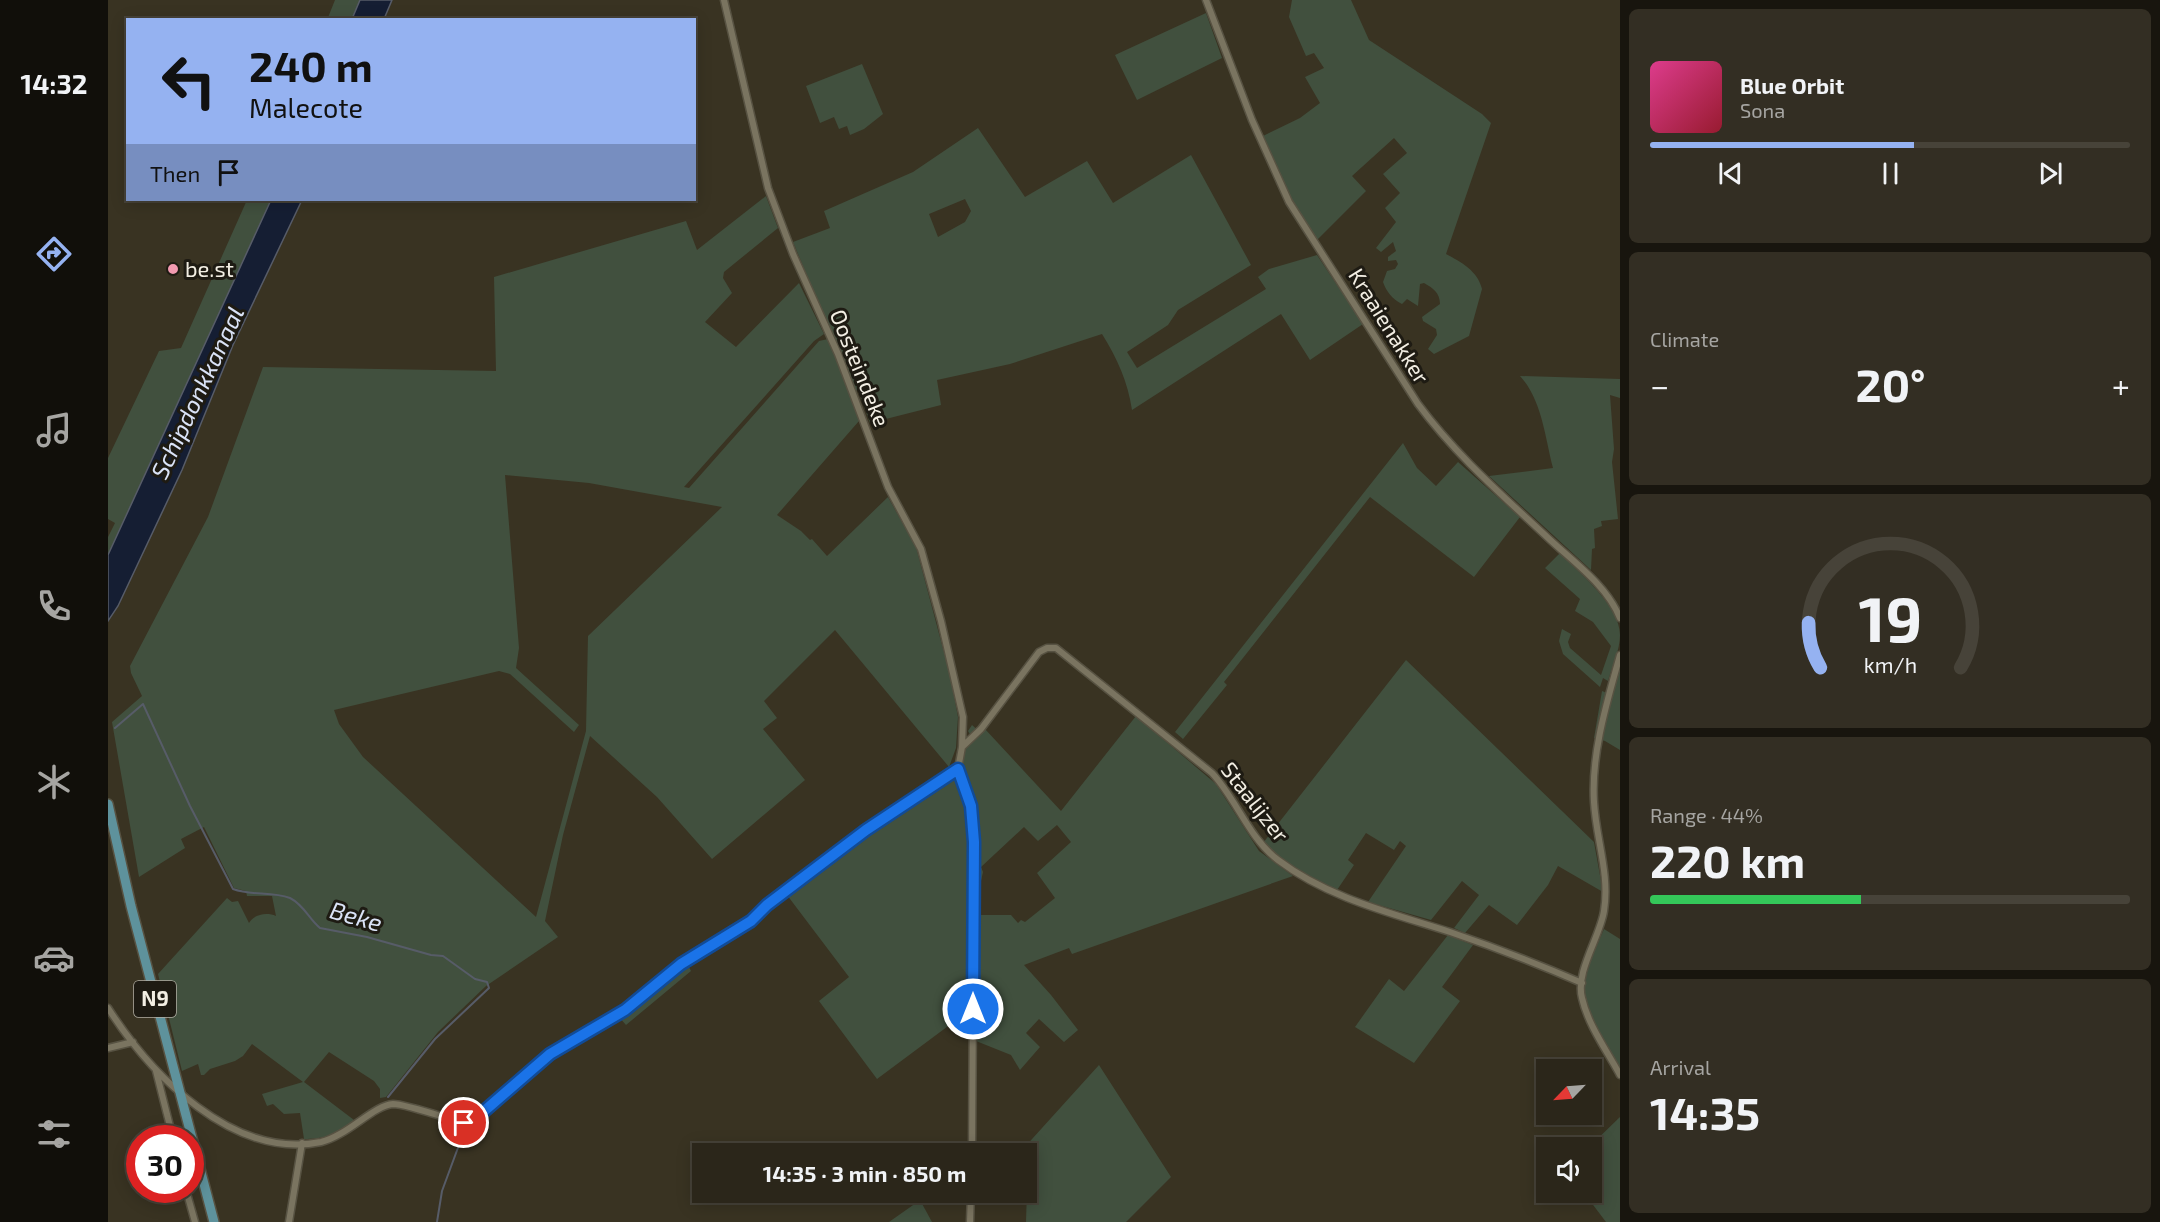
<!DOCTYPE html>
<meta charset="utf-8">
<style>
body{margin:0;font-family:"Exo 2",sans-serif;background:#332e23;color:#f1f3f6;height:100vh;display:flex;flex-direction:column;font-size:22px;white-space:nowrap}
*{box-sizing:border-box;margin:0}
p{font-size:20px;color:#a6a5a2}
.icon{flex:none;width:33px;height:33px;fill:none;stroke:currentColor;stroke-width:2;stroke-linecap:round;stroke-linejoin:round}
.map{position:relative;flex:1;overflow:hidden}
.drawer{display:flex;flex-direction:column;gap:9px;padding:9px;background:#18150e;width:540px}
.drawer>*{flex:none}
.guide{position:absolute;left:18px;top:18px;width:570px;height:183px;border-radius:0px;box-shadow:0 3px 15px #0003,0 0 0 2px #474339;background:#95b2f1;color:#111;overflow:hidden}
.needle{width:39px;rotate:245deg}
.tools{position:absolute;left:1428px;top:1059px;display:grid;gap:12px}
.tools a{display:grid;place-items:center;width:66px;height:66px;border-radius:0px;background:#2b261a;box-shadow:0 3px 15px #0003,0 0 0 2px #474339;font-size:30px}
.speed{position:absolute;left:18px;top:1125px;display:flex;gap:12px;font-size:30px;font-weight:700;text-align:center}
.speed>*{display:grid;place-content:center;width:78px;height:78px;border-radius:50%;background:#2b261a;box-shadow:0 3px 15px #0003,0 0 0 2px #474339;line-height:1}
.speed .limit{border:9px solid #d22;background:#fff;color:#111}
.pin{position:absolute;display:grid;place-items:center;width:51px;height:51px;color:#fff;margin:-26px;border:3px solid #fff;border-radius:50%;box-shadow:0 2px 6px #0007}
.me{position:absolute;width:66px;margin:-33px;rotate:0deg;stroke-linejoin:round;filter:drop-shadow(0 0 4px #0008)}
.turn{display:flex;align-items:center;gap:21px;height:126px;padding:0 24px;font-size:27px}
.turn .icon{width:78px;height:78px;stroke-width:2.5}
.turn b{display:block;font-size:42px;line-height:51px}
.then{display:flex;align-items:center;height:57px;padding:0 24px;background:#0003;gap:12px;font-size:22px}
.big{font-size:45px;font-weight:700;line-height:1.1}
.drawer .widget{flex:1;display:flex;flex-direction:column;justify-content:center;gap:9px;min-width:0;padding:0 21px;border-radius:9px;background:#332e23}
.drawer .dial{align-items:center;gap:0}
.dial svg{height:156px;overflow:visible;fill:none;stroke:#474339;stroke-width:7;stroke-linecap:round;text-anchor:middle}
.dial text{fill:#f1f3f6;stroke:none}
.song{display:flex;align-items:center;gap:18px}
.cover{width:72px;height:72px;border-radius:9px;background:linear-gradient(135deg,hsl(330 70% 55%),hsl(350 70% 35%))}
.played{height:6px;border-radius:3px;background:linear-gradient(90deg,#95b2f1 55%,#474339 55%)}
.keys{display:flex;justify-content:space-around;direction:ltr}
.heat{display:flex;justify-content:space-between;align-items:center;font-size:33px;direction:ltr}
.charge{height:9px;border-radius:4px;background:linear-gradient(90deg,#34c759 44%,#474339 0)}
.trip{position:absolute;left:584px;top:1143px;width:345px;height:60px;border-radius:0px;background:#2b261a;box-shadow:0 3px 15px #0003,0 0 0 2px #474339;font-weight:700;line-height:60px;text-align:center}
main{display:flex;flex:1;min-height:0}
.tabs{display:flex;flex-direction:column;width:108px;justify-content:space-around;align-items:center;background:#110f0a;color:#a6a5a2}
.tabs .icon{width:42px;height:42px}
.tabs .on{color:#95b2f1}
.tabs b{font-size:27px;color:#f1f3f6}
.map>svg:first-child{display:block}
.green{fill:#41503e;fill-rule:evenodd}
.water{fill:#151e33;stroke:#575c68;stroke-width:1.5}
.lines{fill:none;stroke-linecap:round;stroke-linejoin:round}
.stream{stroke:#575c68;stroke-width:2}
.minor-casing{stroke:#575242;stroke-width:9}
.primary-casing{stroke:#575242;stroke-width:12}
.minor{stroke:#7a7460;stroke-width:6}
.primary{stroke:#5e929c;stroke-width:9}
.route-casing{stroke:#114b97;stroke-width:15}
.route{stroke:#1a73e8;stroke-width:10}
.poi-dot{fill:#f29ab0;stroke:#1e1b13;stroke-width:2}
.labels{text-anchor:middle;stroke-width:6;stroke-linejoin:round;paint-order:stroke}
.shield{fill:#1e1b13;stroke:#b2afa5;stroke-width:1.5}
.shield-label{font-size:21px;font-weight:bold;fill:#f2eee3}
.poi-label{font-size:22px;fill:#f2eee3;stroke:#1e1b13;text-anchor:start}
.street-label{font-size:22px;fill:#f2eee3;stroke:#1e1b13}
.water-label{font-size:24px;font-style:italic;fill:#dae3f7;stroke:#1e1b13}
</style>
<main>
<nav class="tabs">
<b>14:32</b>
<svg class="icon on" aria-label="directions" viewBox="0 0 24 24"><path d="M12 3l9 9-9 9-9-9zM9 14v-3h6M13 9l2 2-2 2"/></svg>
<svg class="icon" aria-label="music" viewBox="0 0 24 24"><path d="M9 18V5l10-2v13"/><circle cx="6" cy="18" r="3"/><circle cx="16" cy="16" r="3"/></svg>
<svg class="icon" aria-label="phone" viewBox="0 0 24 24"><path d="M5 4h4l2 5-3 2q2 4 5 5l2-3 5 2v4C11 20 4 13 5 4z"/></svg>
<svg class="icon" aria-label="climate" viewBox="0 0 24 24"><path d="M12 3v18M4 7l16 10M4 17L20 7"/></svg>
<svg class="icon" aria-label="car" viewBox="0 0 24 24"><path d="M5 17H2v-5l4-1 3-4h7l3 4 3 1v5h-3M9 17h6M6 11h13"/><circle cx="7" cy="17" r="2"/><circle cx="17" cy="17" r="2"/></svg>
<svg class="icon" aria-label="filters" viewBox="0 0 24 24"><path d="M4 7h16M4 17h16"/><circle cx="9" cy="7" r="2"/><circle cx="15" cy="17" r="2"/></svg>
</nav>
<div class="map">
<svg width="1512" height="1222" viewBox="0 0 1512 1222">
<rect width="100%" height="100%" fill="#393322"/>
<path class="green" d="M227,0H252L244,19L219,20Z
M1184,0H1243L1261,40L1374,114L1383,123L1338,254C1353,262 1370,271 1374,289L1361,336L1326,354L1320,349L1329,335L1328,329L1315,321L1314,317L1332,304C1332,293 1325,288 1316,283L1312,284L1310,306L1299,299L1294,304C1284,299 1278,291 1275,282L1279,271L1287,269L1290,264L1288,260L1280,261V257L1288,251L1285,242L1273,252L1268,248L1288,222L1277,208L1292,193L1275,174L1299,153L1286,138L1244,176L1258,191L1209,240L1182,196L1155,136L1192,118L1212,103L1197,77L1216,68L1206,53L1198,56L1181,17Z
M1098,13L1114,58L1029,100L1007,55Z
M754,64L775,114L756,129L742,135L739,126L731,129L726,117L712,123L698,86Z
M870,128L917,197L979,161L1005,203L1083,155L1143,265L1070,310L1060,325L1019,352L1029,368L1158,289L1150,277L1161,269L1209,255L1255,324L1202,360L1173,314L1024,410C1020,382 1009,358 994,334L902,364L829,380L833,405L762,423L750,390L747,391L685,242L722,228L716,211L805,172ZM857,199L863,211L857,222L830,237L821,214Z
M658,196L670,228L616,272L615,278L624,293L597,322L628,347L691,283L716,334L706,341L576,487L581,488L711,341L720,339L728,355L751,421L669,515L693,531L702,540L704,539L719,556L780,497L808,547L842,675L850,717L848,748L841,767L727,630L656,701L669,718L655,729L697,780L604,859L549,797L482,736L455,835L437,921L450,937L378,986L330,1032L278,1097L272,1098V1089L266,1081L221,1052L196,1082L246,1120C234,1135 214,1139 196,1139L192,1113L176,1114L165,1104L159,1106L154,1094L195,1082L144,1044L135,1056L127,1061L102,1069L96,1075H93L90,1064L74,1071L50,974L119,898L124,902L130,901L141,923C146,914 159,912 168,916L164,896H139L138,891L126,888L96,827L73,839L77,848L31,877L4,722L34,696L23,673L22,666L100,517L155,367L388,371L386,277L578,221L589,250ZM397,475L481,483L614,507L480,636L478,731L428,917L255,757L231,724L226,710L391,671L402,674L466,732L471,725L408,668L411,648Z
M139,200H163L0,555V537L7,523L0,519V458L51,351L73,348Z
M1412,376L1512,379V398L1502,395L1506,449L1504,462L1510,519L1493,521L1494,526L1486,529L1487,548L1484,549L1483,570L1381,476L1445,468C1437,437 1434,400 1412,376Z
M1295,443L1309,468L1328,486L1350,462L1412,517L1366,577L1262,497L1116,682L1119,685L1075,739L1067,732Z
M1452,553C1471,573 1512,605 1512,635C1512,650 1504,667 1500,681L1495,678L1492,687L1455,654L1451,641L1454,629L1463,634L1460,642L1462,648L1493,675L1503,646L1485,622L1467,611L1472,599L1437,568Z
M1298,660L1486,842L1495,892L1450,866L1440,885L1409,925L1381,905L1357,933L1346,928L1371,895L1354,881L1323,920L1260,902L1298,846L1292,841L1286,850L1258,833L1240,860L1246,865L1229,890C1201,881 1176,863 1155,843Z
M1512,667V750L1497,741L1486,738L1494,691L1504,695Z
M1028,716L1108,784L1151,851L1185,876L964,954L961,948L916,965L943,995L970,1030L956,1042L931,1019L918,1033L932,1047L912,1070L903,1055L868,1041L869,915H903L910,923L913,920L917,922L947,898L929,873L963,842L949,825L930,841L916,827L873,867L875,872L873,881L869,883L868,815L854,760L857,748L865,739L860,731L864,725L873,733L877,729L953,811Z
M844,777L849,779L859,805L861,831L859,1012L769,1079L711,1001L741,977L679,895L759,834Z
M1496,929L1512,939V1068C1500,1047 1481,1021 1477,997C1474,975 1488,948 1496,929Z
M1340,935L1365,945L1334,987L1352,1001L1306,1063L1247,1027L1281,979L1296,991Z
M580,965L583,971L518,1025L511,1017Z
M991,1065L1063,1177L1018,1222H918L920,1154L915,1149Z
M1512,1117V1222H1498L1476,1193L1484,1192V1148L1481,1147Z
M812,1200L824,1222H781L808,1203Z"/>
<path class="water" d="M252,0H284L276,19H244Z
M163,200H194L125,345L74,470L10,606L0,621V555Z"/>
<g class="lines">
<path class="stream" d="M7,728L35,704L82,806L125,889C144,896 163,891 182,898C196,905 201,919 212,928L259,937L323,955L335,956L367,979L379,982L381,988L327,1039L280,1097
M329,1222L334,1191L358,1126"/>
<g class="minor-casing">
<path id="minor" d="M616,0L660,188L685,254L730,354L780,487L813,549L833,621L855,717L854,747L850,769L863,806L866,842L864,1154
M1098,0L1144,120L1181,202L1310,404C1347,454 1393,494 1438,536C1464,561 1498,584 1512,618
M1512,655C1499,702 1483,753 1486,802C1488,839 1502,874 1496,911C1492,937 1467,972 1474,998C1480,1025 1499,1051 1512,1075
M854,747L873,729L931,652L939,648H948L1104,773C1129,800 1140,837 1170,860C1220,898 1283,913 1342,932C1386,947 1430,964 1474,983
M0,1008C43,1075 125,1160 213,1142C239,1136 266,1105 285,1104C298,1104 341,1119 356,1123L367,1119L442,1054L517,1010L573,964L643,921L659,905L758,830L850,769
M0,1048L25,1042
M48,1071L65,1138
M78,1190L87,1222
M181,1222L194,1143
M862,1222L863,1192"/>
</g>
<g class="primary-casing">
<path id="primary" d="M0,804L23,906L106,1222"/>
</g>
<use href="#minor" class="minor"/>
<use href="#primary" class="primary"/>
</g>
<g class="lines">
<g class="route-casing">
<path id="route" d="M356,1123L367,1119L442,1054L517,1010L573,964L643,921L659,905L758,830L850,769L863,806L866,842L865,1009"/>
</g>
<use href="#route" class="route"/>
</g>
<circle class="poi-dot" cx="65" cy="269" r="6"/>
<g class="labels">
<rect class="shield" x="26" y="981" width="42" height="36" rx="4.5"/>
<g class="shield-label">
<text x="47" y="1006">N9</text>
</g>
<g class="poi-label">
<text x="77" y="277">be.st</text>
</g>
<g class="street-label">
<text transform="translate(1281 326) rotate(58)" y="8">Kraaienakker</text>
<text transform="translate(752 368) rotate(68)" y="8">Oosteindeke</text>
<text transform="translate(1147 802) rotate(52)" y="8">Staalijzer</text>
</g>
<g class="water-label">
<text transform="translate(90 393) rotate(-65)" y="8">Schipdonkkanaal</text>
<text transform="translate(248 917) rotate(16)" y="8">Beke</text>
</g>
</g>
</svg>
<div class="tools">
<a><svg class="needle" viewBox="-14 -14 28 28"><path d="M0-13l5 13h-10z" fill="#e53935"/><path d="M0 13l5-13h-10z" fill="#a6a5a2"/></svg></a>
<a><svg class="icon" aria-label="sound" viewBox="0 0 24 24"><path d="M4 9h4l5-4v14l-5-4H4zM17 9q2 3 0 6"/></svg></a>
</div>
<div class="speed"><div class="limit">30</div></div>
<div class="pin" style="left:356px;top:1123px;background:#d93025"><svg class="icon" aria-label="arrive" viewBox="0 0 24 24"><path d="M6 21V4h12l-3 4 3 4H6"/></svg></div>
<svg class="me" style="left:865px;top:1009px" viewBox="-20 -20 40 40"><circle r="17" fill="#1a73e8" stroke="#fff" stroke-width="3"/><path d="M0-11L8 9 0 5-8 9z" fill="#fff"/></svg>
<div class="trip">14:35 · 3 min · 850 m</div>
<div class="guide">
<div class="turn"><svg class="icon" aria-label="left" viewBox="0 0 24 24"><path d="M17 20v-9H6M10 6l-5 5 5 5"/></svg><div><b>240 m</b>Malecote</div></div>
<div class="then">Then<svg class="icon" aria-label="arrive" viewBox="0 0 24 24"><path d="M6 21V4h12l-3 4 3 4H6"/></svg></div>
</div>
</div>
<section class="drawer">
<div class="widget">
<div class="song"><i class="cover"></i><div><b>Blue Orbit</b><p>Sona</p></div></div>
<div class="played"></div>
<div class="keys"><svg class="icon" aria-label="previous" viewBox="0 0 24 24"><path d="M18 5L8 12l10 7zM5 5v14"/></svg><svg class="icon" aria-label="pause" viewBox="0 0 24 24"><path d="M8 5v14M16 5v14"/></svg><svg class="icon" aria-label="next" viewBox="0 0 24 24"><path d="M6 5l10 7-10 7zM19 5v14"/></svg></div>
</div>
<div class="widget"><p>Climate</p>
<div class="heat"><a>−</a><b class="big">20°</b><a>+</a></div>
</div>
<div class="widget dial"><svg viewBox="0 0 100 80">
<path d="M14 69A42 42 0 1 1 86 69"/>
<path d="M14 69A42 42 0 0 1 8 46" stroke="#95b2f1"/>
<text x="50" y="56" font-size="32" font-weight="700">19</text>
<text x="50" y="72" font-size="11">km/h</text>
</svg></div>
<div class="widget"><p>Range · 44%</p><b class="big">220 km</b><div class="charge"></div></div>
<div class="widget"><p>Arrival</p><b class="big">14:35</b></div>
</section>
</main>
